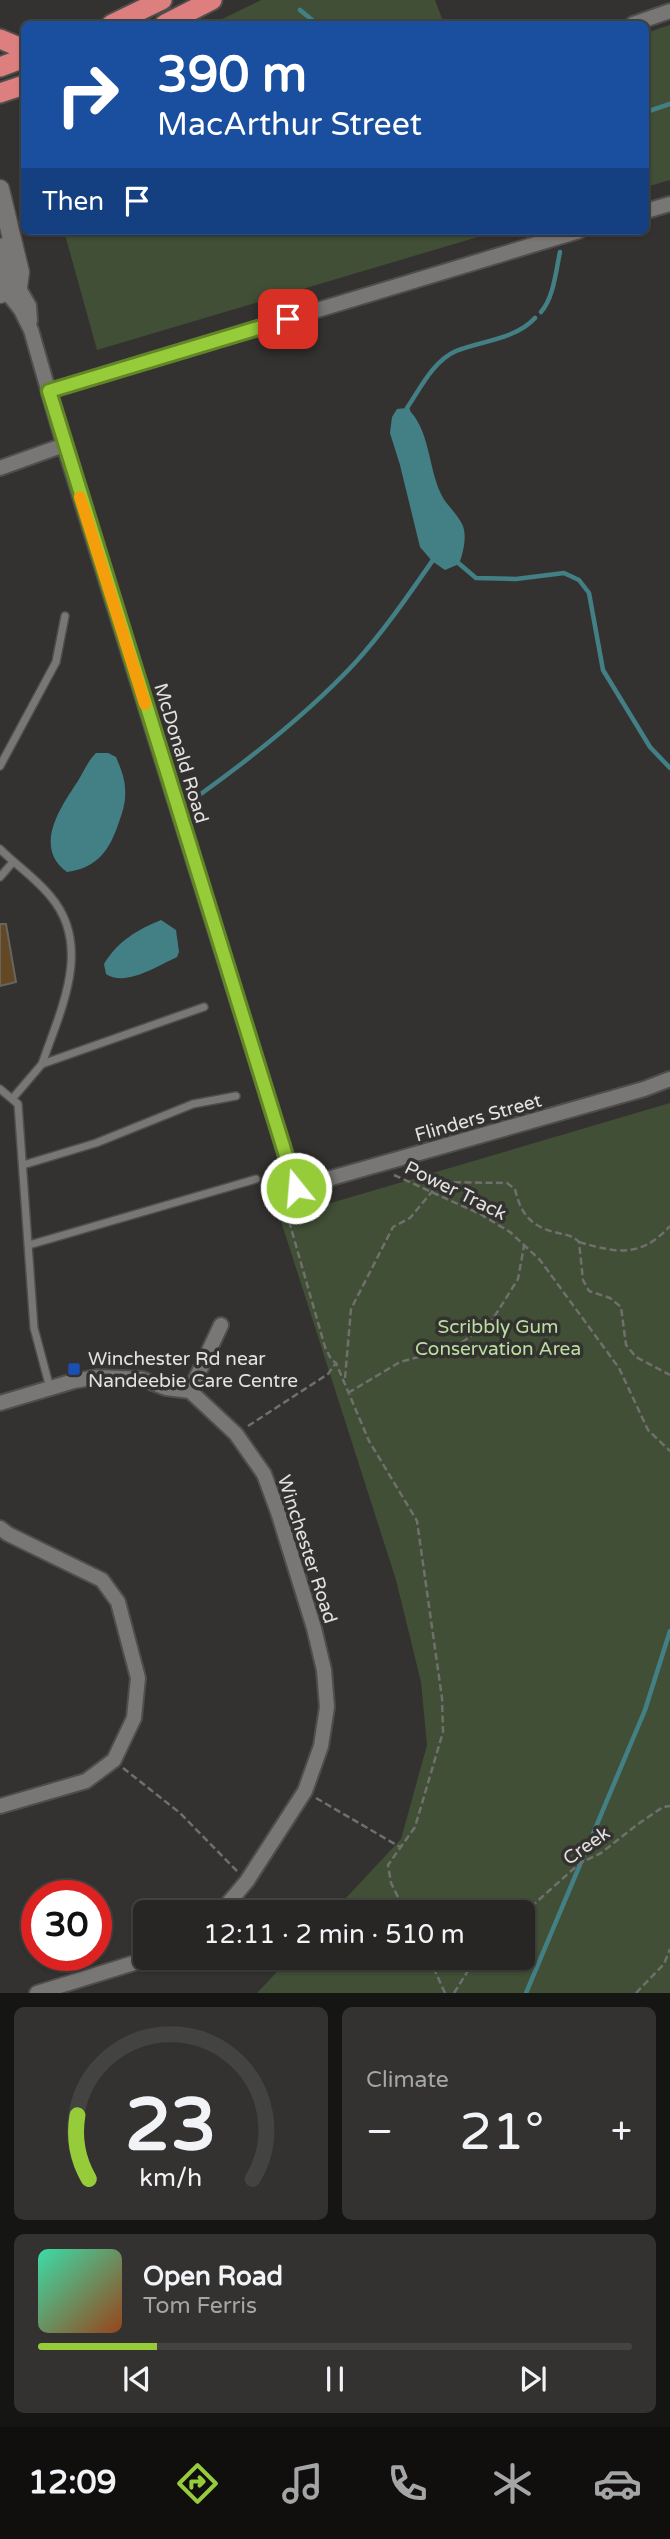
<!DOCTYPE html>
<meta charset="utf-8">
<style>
body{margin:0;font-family:"Varela Round",sans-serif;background:#333231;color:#f1f3f6;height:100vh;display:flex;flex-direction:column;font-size:26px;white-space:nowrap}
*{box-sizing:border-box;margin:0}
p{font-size:23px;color:#a4a5a6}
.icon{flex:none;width:38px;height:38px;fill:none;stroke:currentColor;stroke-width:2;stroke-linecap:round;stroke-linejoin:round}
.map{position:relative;height:1993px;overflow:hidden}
.panel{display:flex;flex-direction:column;gap:14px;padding:14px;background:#151514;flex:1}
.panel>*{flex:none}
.guide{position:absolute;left:21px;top:21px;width:628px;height:214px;border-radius:10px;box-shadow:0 2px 5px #0004,0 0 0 2px #434341;background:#1a4fa0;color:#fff;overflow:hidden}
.speed{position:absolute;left:21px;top:1880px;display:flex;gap:14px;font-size:35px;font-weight:700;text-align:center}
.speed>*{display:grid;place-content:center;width:91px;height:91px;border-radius:50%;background:#272624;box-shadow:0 2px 5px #0004,0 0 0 2px #434341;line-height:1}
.speed .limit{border:10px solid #d22;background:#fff;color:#111}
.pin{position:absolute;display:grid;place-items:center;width:60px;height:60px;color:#fff;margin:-30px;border-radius:14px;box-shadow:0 4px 10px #0006}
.me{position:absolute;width:77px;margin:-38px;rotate:343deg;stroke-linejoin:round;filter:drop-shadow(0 0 5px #0008)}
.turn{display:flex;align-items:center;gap:24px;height:147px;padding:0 21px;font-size:32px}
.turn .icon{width:91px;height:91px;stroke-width:2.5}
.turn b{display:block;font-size:49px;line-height:60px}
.then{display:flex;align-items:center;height:66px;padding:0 21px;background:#0003;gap:14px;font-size:26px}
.big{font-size:52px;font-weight:600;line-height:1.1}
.panel .widget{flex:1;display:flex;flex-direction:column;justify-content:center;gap:10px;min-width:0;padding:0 24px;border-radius:10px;background:#333231}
.panel .dial{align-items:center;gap:0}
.dial svg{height:182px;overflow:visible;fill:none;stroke:#434341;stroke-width:7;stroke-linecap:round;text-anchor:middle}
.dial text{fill:#f1f3f6;stroke:none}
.song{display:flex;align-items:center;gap:21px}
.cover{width:84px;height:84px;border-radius:10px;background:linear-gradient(135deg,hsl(160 70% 55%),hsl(20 70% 35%))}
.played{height:7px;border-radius:4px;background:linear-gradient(90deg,#96cc3a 20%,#434341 20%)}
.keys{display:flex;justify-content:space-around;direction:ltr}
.heat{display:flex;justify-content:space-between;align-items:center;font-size:38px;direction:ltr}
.panel .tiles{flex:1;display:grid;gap:14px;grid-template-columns:1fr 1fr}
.widget:last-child{grid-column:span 2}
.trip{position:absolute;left:133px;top:1900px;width:402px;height:70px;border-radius:10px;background:#272624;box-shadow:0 2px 5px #0004,0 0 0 2px #434341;font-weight:600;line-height:70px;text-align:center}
.tabs{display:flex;height:112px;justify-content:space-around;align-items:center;background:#100f0e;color:#a4a5a6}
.tabs .icon{width:49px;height:49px}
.tabs .on{color:#96cc3a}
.tabs b{font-size:32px;color:#f1f3f6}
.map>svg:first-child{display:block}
.green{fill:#404f35}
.water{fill:#438086}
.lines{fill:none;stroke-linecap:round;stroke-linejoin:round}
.stream{stroke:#438086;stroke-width:4.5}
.building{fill:#634823;stroke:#666562;stroke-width:2}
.service-casing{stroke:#4f4e4c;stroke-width:10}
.minor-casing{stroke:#4f4e4c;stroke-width:18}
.tertiary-casing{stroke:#4f4e4c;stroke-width:21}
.trunk-casing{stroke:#4f4e4c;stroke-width:23}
.path{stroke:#716f6d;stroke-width:2.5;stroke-dasharray:7 3.5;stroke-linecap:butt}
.service{stroke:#797775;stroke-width:7}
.minor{stroke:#797775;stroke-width:14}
.tertiary{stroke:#797775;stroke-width:18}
.trunk{stroke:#dc7f7e;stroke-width:19}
.route-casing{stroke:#628526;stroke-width:18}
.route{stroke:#96cc3a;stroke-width:12}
.slow{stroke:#f59e0b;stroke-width:12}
.transit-dot{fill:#1a4fb4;stroke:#343230;stroke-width:2.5}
.labels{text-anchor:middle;stroke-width:7;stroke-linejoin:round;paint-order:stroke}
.street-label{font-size:19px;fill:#e3e2e0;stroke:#343230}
.park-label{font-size:19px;fill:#badf9f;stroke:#343230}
.poi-label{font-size:19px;fill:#e3e2e0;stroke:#343230;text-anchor:start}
</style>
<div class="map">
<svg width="670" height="1993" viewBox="0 0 670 1993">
<rect width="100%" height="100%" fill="#343230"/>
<path class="green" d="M261,0H435L444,24H212Z
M670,25V180L646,187V33Z
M64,231H498L97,350Z
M670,1103V1993H257L290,1958H523V1913H332L401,1839L427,1745L421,1682L396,1580L280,1218Z"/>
<path class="water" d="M407,408C430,429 428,467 441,494C446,505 458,514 463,526C467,538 463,553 459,564L445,570L432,561L420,547L400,465L390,433L392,417L397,409Z
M96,753H108L116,757C120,767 125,778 125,789C126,801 123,811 119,822C110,849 98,868 67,872C33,847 60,808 78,781C84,771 88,761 96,753Z
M161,920L176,930L179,952L177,957C157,966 126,987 106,974L104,964C118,941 137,930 161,920Z"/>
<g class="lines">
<path class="stream" d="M300,10L317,24
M646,112L670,104
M541,312C554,297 556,270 560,252
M408,411L407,408C420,389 433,361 456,351C481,341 516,339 535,318
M456,561L476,578L516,579L564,573L579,580L589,593L603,670L650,747L670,768
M198,796C251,758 310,711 354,664C384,631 410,593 435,557
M526,1993L645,1710L670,1631"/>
</g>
<path class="building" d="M0,924H6L16,982L0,986Z"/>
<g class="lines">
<g class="service-casing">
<path id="service" d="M0,766L56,662L65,616
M0,849C16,865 37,879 51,897C93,947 60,1011 42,1064
M0,877L13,862
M0,1089L18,1104L34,1328L50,1388
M12,1099L42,1064L204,1007
M23,1165L96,1143L193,1104L236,1096
M29,1245L256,1179"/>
</g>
<g class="minor-casing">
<path id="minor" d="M633,24L670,11
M646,211L670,204
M18,287L29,306L30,321
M6,291L21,310L31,330L64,445L296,1188L644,1089L670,1079
M49,391L579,231
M0,468L64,445
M190,1391L221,1325
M0,1403L74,1381L97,1377L142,1379L166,1388L190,1391L236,1434L264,1474L278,1512L314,1628L324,1670L327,1707L321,1746L305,1791L247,1881L220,1913
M0,1528L8,1534L102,1580L118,1602L138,1678L134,1718L114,1760L86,1781L0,1806
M37,1993L150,1958"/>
</g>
<g class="tertiary-casing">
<path id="tertiary" d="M0,189L20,272L18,287L0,294
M4,247C8,262 4,276 6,291"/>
</g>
<g class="trunk-casing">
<path id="trunk" d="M112,24L162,0
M165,24L212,0
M0,39L24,49
M0,67L24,58
M0,93L24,85"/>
</g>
<path class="path" d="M394,1175L480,1214L510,1232L540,1260L619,1368L648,1430L670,1451
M295,1201L289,1221L325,1347L331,1359L336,1363L369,1441L417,1521L442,1698L443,1732L415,1827L388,1865L391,1883L406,1913
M579,1242C617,1253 641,1258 670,1226
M345,1378L351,1309L393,1227L410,1218L440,1182L507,1183L515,1189C520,1212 530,1226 554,1232C564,1235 571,1234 579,1242L583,1280L589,1291L610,1298L621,1307L626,1345L636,1357L670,1375
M348,1393L400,1362L455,1347L491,1322L518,1279L524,1246
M248,1426L328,1374L336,1363
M123,1768L180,1813L237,1871
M316,1798L400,1847
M523,1914L580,1863L601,1853L638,1824L663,1807L670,1806
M429,1958L445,1993
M454,1993L476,1958
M636,1993L664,1964L670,1949"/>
<use href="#service" class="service"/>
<use href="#minor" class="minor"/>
<use href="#tertiary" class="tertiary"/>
<use href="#trunk" class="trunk"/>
</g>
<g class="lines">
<g class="route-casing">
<path id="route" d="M288,319L49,391L296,1188"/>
</g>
<use href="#route" class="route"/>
<path class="slow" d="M80,497L145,704"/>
</g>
<rect class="transit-dot" x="67" y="1362" width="14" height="14" rx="3.5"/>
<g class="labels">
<g class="street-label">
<text transform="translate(182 753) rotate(73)" y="7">McDonald Road</text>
<text transform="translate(478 1117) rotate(-16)" y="7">Flinders Street</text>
<text transform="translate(456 1190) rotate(26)" y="7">Power Track</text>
<text transform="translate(308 1549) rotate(72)" y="7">Winchester Road</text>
<text transform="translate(586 1845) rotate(-35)" y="7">Creek</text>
</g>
<g class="park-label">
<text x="498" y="1333">Scribbly Gum<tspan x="498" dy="22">Conservation Area</tspan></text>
</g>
<g class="poi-label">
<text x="88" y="1365">Winchester Rd near<tspan x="88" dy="22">Nandeebie Care Centre</tspan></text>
</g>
</g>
</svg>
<div class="speed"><div class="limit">30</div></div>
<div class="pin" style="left:288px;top:319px;background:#d93025"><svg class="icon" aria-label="arrive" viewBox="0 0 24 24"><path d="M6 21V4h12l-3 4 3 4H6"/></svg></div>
<svg class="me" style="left:296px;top:1188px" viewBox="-20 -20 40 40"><circle r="17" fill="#96cc3a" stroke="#fff" stroke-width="3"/><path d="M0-11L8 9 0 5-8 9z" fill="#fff"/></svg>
<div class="trip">12:11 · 2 min · 510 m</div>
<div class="guide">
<div class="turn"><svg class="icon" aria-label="right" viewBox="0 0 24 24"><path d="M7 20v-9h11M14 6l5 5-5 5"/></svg><div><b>390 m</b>MacArthur Street</div></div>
<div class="then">Then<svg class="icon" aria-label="arrive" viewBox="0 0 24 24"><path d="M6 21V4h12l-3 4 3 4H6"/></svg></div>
</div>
</div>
<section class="panel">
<div class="tiles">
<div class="widget dial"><svg viewBox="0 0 100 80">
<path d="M14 69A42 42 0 1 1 86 69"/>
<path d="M14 69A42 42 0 0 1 9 41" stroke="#96cc3a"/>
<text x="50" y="56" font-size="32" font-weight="700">23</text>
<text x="50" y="72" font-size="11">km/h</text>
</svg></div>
<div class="widget"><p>Climate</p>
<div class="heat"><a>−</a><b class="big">21°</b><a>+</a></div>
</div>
<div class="widget">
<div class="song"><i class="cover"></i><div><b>Open Road</b><p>Tom Ferris</p></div></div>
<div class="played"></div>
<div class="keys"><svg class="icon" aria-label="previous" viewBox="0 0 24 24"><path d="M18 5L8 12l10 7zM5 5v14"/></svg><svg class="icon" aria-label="pause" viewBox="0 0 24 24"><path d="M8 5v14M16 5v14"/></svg><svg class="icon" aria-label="next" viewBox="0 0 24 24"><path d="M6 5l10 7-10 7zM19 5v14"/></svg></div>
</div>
</div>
</section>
<nav class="tabs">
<b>12:09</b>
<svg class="icon on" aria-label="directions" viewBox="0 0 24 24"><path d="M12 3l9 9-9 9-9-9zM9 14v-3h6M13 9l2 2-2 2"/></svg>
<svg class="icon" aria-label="music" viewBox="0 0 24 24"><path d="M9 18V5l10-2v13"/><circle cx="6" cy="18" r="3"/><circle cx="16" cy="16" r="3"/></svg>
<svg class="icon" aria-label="phone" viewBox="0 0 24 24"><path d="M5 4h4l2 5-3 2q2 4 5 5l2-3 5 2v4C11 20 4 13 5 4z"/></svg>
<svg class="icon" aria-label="climate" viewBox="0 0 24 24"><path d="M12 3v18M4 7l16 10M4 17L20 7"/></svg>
<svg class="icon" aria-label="car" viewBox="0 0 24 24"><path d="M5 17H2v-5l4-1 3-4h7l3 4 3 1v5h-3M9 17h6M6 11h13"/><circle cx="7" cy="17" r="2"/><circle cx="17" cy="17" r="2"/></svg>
</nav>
